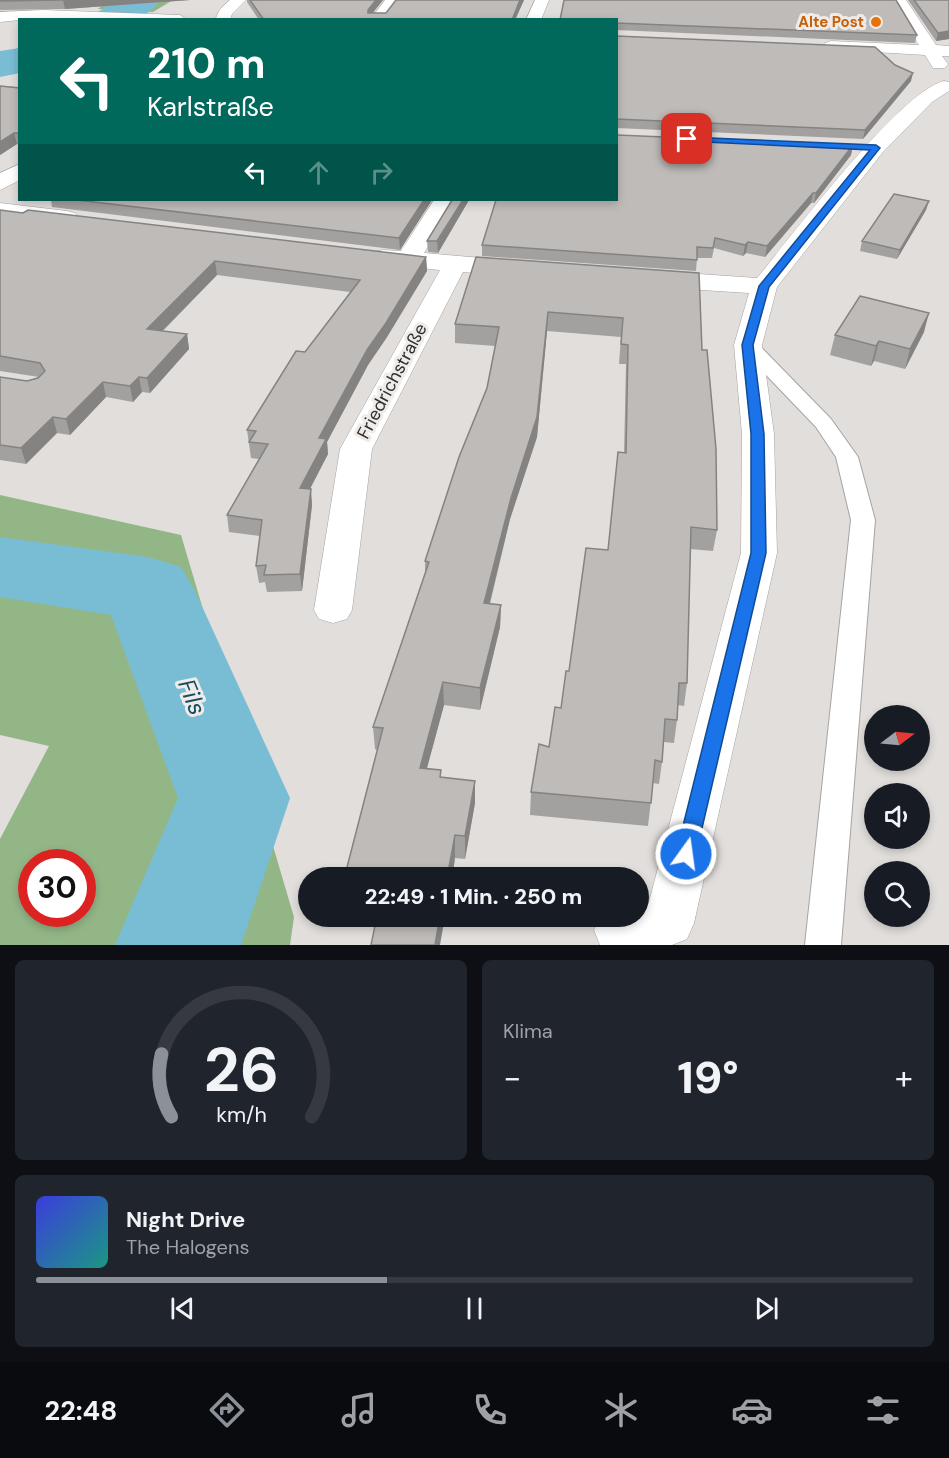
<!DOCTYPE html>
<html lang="de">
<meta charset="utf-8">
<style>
body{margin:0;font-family:"DM Sans",sans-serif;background:#20242c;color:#f1f3f6;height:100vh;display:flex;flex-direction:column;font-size:22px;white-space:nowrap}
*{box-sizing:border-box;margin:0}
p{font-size:20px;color:#9ea1a6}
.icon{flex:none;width:33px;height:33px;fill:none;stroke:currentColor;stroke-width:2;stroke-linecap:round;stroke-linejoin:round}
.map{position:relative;height:945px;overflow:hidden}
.side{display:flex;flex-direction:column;gap:15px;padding:15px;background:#0d0f14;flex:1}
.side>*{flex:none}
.hud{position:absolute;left:18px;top:18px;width:600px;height:183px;border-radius:0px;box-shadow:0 3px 9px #0003;background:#00695c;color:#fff;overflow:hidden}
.needle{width:39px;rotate:74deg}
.fabs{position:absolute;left:864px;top:705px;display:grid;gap:12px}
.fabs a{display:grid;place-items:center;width:66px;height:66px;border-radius:50%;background:#171b24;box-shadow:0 3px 9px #0003;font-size:30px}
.speed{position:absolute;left:18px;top:849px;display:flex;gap:12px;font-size:30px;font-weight:700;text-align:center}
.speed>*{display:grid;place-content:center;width:78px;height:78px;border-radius:50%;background:#171b24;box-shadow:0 3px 9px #0003;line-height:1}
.speed .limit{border:9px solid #d22;background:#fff;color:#111}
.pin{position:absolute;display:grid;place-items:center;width:51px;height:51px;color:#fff;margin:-26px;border-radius:12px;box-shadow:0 3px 9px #0006}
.me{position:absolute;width:66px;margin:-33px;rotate:14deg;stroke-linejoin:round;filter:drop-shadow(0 0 4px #0008)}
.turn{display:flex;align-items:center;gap:21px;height:126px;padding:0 30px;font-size:27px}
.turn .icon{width:78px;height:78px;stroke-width:2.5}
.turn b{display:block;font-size:42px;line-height:51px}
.lanes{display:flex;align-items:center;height:57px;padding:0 30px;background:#0003;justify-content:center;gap:30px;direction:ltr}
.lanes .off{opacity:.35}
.big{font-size:45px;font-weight:800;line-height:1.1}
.side .tile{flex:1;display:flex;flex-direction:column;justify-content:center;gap:9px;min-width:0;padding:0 21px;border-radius:9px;background:#20242c}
.side .dial{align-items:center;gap:0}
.dial svg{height:156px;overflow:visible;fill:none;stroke:#363941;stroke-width:7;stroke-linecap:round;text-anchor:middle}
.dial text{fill:#f1f3f6;stroke:none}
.song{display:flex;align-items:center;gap:18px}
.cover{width:72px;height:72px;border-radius:9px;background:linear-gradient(135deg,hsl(240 70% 55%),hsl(170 70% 35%))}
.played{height:6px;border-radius:3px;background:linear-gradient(90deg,#8c9099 40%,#363941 40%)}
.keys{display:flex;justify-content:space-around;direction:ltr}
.heat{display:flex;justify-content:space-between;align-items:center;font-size:33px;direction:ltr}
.side .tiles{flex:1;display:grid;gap:15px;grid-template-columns:1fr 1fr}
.tile:last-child{grid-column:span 2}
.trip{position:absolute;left:298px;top:867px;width:351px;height:60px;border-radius:30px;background:#171b24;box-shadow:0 3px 9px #0003;font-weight:800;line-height:60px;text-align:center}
.dock{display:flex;height:96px;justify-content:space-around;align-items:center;background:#090b0e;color:#9ea1a6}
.dock .icon{width:42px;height:42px}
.dock .on{color:#8c9099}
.dock b{font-size:27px;color:#f1f3f6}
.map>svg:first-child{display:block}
.forest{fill:#93b687;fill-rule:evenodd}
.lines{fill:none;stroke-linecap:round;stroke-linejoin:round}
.river{fill:#79bdd5;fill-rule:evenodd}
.service-casing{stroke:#a6a3a1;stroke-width:2}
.minor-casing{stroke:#a6a3a1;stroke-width:1}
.service{fill:#fff;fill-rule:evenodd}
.minor{fill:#fff;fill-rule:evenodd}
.wall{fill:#a3a19f}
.shaded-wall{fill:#858382}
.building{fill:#bebbb9;stroke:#858382;stroke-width:1.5}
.route{fill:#1a73e8;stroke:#114b97;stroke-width:1.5}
.food-dot{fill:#e8710a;stroke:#eeebe9;stroke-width:2}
.labels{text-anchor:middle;stroke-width:6;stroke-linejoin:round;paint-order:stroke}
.far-food-label{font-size:15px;font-weight:bold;fill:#c56008;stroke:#eeebe9;text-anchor:end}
.street-label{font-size:18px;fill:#31302f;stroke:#eeebe9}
.near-water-label{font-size:24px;font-style:italic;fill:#144e5f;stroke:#eeebe9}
</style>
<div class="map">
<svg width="949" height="945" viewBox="0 0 949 945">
<rect width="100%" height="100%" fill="#e1dedc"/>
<path class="forest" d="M109,0H173L153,12L98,9Z
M19,48V71L0,75V53Z
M0,495L181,535L294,917L290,945H0V839L49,746L0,735ZM32,862H82V914H32Z"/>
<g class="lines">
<path class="river" d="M117,0H160C143,25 120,20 92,20L98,12Z
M20,48V73L0,77V51Z
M0,537L148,557L181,567L194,589L290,798L241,945H115L178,798L111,615L0,597Z"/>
<g class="service-casing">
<path id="service" d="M748,339L755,341L831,419L858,457L875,520L841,945H805L851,520L836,457L816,427L741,349L738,345L741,341Z"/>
</g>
<g class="minor-casing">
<path id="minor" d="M230,0H246L232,14L230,20H215L220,9Z
M385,0H400L385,20H370Z
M535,0H549L541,20H526Z
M892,0H906L936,45L949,46V56H942L948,64L945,68H933L925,55L825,49L823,46L825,43L831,41L919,45Z
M43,10L180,15L187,20H20L0,22V12Z
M944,81L949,82V91L932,102L883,152L777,287L762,345L774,434L777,553L694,923L687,939L672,945H600L594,930L600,916H639V904L649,902L741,553L742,434L734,345L749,293L655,287L646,284L642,279L646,274L655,271L757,278C791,237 900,91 944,81Z
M20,164V180L0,190V173Z
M434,200H456L424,253L517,261L526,264L530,269L526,274L517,277L463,272L372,449L352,610L347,619L333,623L319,619L314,610L340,449L440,270L383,264L374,262L371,257L374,252L383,250L401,251Z
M0,203L67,211L75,213L79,218L75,223L67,225L0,217Z"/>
</g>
<use href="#service" class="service"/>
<use href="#minor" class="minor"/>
</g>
<path class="wall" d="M0,0H190L65,9L0,10Z
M247,0H383L372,13H386L524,0L515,20H259L247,2Z
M908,0H949V39L936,41Z
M616,20L917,35L915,43L616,30Z
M616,36L911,81L863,139L616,128Z
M0,86L20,88V144H17L0,155Z
M853,145L851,155L814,203H811L765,257L746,253L743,256L714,248L712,258H697L696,271L482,256V245Z
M51,200H432L400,250L52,207Z
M452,200H469L438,253L428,252L427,241Z
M0,210L23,213L426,257L427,271L387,337L368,365L327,442L328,454L310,489L312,505L302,591L267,592L265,582L259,583L256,566L260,536L229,532L227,515L259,459L251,458L247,430L350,292L217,275L163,331L187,334L189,349L150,393L142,392L133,402L106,397L70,435L57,433L26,464L0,460V377L27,381L39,377L0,371Z
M926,210L897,259L860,251L862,241Z
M476,257L702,350L717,530L713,551L690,549L687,683L684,706L678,705L677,720L674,743L664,742L662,762L659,784L653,783L648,826L530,815L531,792L549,747L561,708L569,671L608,550L624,453L626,364H619L621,337L547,331L537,437L510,519L490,604L501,605L500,627L480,710L444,705L427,768L441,770V777L475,803L465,859L455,858L452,878H345V875L377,750L375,749L373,727L425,575V561L487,388L495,346L455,343V324Z
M924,332L905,369L874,361L871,366L830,355L835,335Z"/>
<path class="shaded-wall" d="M63,0H190L65,9Z
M376,0H383L368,19V10Z
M520,0H524L515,20H512Z
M949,31V39L936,41L938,33Z
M913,73L911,81L863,139L865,130Z
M14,133L17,144L0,155V142Z
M853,145L851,155L814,203L816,193Z
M813,193L811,203L765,257L767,246Z
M424,200H432L400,250L399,238Z
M463,200H469L438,253L437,241Z
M929,201L926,210L897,259L900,250Z
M748,242L746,253L743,256L745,245Z
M426,257L427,271L387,337L368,365L327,442L328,454L302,504L300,488L319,438L367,350Z
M215,261L217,275L150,343L147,329Z
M548,312L547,331L537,437L510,519L484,625V603Z
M929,313L924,332L905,369L910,349Z
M187,334L189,349L150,393L147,378Z
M879,341L874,361L871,366L876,346Z
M139,377L142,392L133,402L130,386Z
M103,382L106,397L70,435L66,419Z
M53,417L57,433L26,464L21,448Z
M311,489L312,505L302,591L300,574Z
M501,605L500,627L480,710V688Z
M443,682L444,705L421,790L420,768Z
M475,781V803L465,859V836Z
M455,835V858L452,878H447Z
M440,916H445L440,945H435Z"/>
<path class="building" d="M0,0H63L0,1Z
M250,0H376L368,10V13H386L396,0H520L512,20H264Z
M564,0H896L917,35L616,23V20H560Z
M914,0H949V31L938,33Z
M616,36L875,47L895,65L913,73L865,130L616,119Z
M0,86L20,88V133H14L0,142Z
M616,135H617L853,145L816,193H813L767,246L748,242L745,245L715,238L713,248L697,247V260L482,245L496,200H616Z
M894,194L929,201L900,250L862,241Z
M77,200H424L399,238Z
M452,200H463L437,241H427Z
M0,210L23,213L28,210L426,257L386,323L367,350L319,438L326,439L300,488L311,489L300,574L264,575L266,565L256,566L262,520L227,515L268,444L249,442L256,431L247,430L296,351L305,352L360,280L215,261L147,329L187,334L147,378L139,377L130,386L103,382L66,419L53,417L21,448L0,445V377L27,381L38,378L45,371L40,363L0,356Z
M476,257L699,273L702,350H707L716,449L717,530L691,527L687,683H679L677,720L665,719L662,762L655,760L651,803L531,792L539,744L549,747L555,707L561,708L566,671H569L586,548L608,550L618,452L626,453L628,345L621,344L623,318L548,312L537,417L511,498L484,603L501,605L480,688L443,682L420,768L441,770L440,777L475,781L465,836L455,835L447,878H362L345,875L383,728L373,727L429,562L425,561L459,457L487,388L499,327L455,324Z
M860,296L929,313L910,349L879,341L876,346L835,335Z
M377,916H440L435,945H371Z"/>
<path class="route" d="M687,137L876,145L880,148L769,287L753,345L764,434L766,553L696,854L693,860L686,862L679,860L676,854L751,553V434L742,345L759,286L870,150L684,141V137Z"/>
<circle class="food-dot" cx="876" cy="22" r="6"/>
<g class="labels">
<g class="far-food-label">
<text x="864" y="27">Alte Post</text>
</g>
<g class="street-label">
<text transform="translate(392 381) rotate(-62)" y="6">Friedrichstraße</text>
</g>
<g class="near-water-label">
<text transform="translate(192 697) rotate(68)" y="8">Fils</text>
</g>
</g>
</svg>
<div class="fabs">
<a><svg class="needle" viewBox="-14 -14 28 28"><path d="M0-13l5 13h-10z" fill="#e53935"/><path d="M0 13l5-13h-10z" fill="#9ea1a6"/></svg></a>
<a><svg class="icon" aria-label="sound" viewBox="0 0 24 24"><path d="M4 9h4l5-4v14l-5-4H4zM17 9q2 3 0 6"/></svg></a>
<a><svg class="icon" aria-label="search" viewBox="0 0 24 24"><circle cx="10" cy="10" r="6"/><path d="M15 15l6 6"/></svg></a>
</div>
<div class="speed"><div class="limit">30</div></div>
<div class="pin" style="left:687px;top:139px;background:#d93025"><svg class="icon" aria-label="arrive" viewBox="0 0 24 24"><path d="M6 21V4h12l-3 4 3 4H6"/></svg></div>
<svg class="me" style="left:686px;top:854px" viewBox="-20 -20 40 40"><circle r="17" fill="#1a73e8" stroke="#fff" stroke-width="3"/><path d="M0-11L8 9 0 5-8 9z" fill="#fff"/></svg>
<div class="trip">22:49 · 1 Min. · 250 m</div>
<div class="hud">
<div class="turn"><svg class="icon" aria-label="left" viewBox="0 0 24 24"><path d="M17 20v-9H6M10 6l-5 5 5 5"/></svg><div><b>210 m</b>Karlstraße</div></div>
<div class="lanes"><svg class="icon" aria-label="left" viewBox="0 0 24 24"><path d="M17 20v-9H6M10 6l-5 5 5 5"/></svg><svg class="icon off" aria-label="ahead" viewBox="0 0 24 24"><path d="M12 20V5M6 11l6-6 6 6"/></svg><svg class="icon off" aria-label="right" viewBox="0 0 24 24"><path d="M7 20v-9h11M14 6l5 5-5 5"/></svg></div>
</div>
</div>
<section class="side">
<div class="tiles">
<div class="tile dial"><svg viewBox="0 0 100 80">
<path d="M14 69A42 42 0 1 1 86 69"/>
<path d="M14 69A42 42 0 0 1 9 37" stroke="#8c9099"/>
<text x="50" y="56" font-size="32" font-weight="700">26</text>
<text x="50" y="72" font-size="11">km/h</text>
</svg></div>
<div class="tile"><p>Klima</p>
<div class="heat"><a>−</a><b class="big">19°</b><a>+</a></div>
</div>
<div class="tile">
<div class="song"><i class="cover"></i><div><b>Night Drive</b><p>The Halogens</p></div></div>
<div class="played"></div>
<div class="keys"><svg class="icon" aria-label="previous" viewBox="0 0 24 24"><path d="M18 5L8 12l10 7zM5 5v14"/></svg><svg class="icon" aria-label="pause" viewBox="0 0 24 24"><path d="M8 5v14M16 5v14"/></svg><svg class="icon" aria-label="next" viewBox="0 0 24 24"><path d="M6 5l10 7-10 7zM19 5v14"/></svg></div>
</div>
</div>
</section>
<nav class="dock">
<b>22:48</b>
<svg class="icon on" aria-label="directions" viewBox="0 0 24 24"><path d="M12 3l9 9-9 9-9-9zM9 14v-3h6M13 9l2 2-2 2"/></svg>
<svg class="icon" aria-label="music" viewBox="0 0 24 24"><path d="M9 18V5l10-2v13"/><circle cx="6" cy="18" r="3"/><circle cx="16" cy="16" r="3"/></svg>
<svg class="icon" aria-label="phone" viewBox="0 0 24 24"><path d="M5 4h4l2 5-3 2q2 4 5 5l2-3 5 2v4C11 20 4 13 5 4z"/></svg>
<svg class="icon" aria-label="climate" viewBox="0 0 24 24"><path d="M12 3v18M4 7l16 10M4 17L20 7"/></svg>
<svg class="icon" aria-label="car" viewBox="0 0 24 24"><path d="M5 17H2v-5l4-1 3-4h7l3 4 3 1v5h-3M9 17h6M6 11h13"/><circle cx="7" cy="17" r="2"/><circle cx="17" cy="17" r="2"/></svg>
<svg class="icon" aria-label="filters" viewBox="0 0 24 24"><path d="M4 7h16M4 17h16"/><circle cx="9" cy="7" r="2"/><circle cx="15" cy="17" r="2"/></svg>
</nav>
